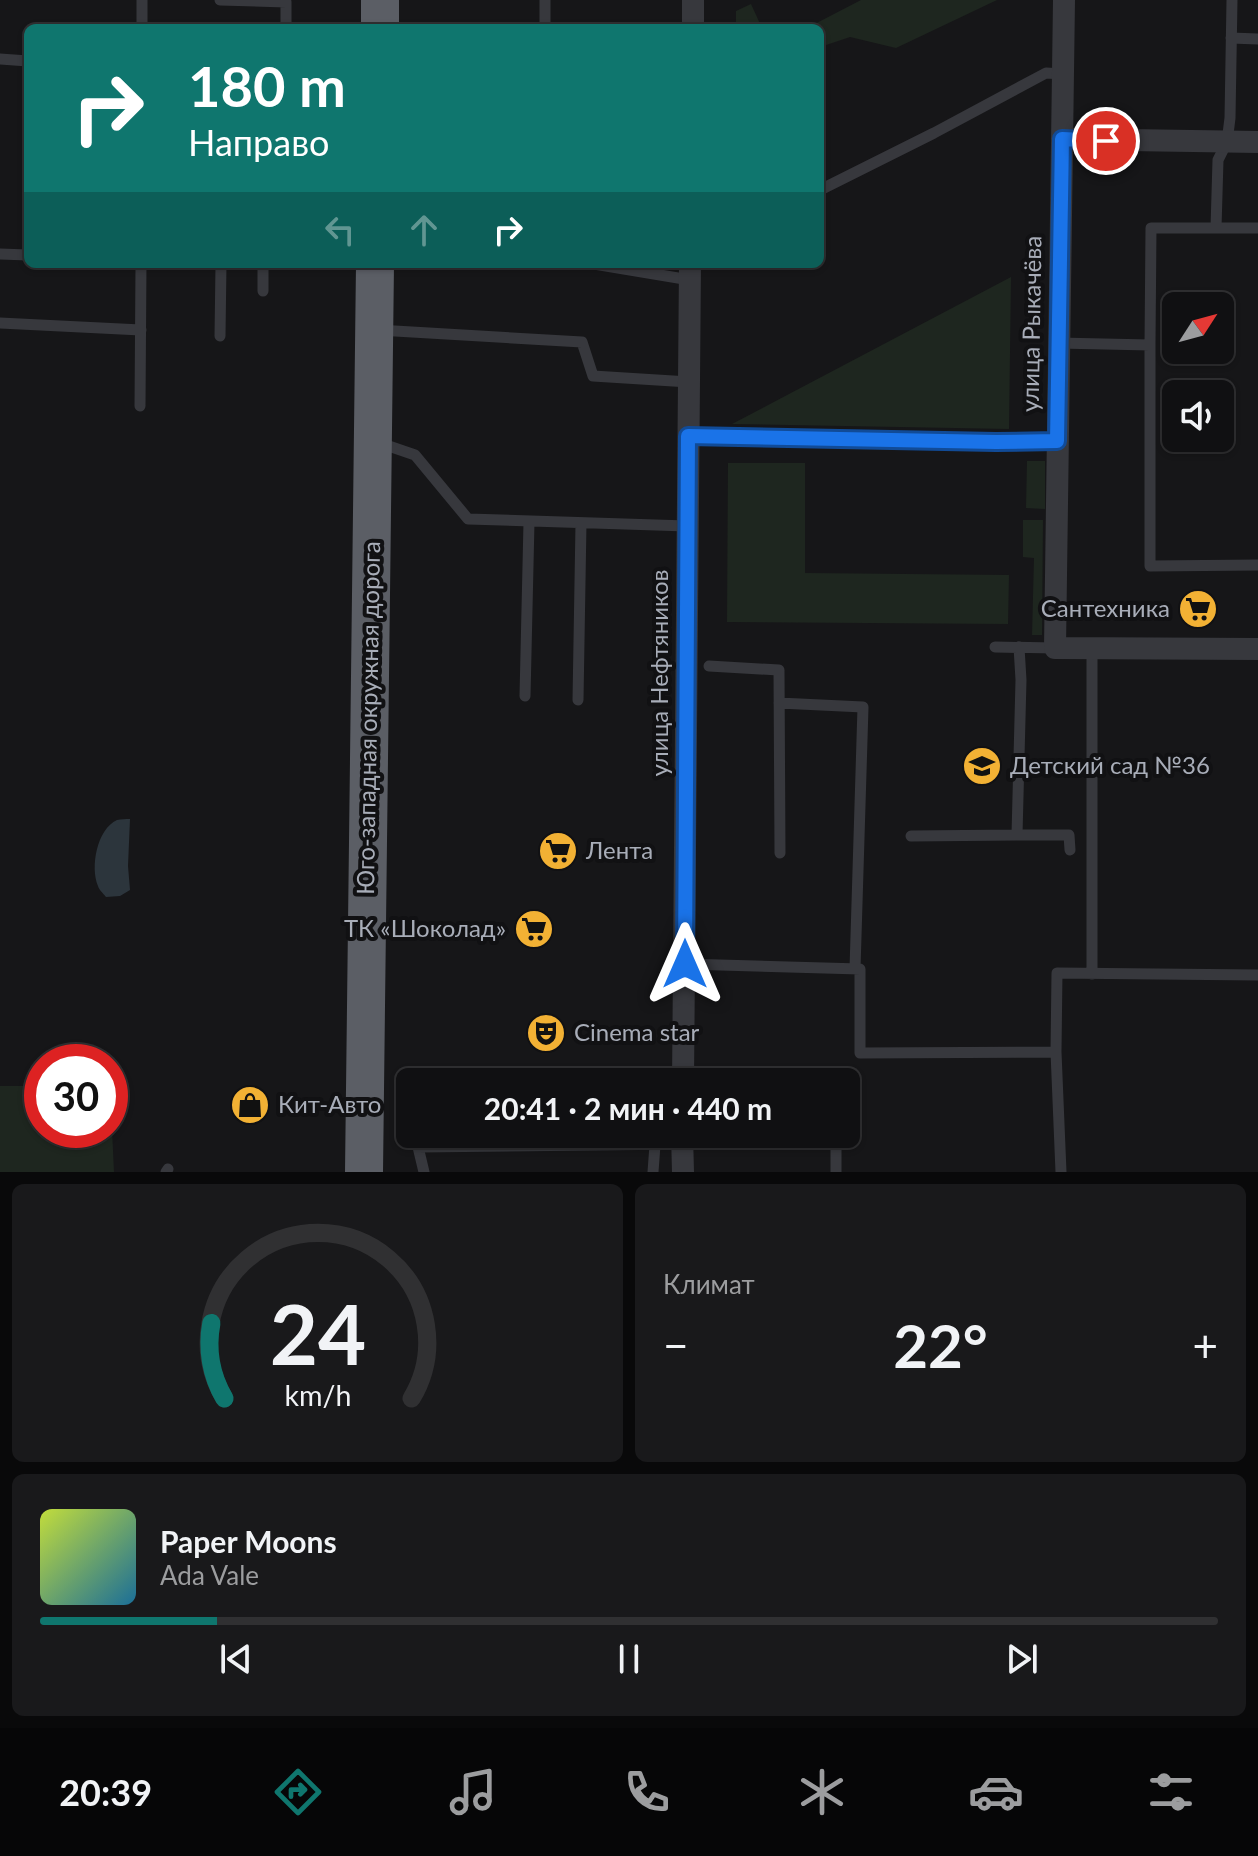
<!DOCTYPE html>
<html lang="ru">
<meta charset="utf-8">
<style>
body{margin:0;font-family:Lato,sans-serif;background:#19191b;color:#f1f3f6;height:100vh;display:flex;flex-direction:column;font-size:30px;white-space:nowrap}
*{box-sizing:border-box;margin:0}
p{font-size:26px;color:#9c9d9f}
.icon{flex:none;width:44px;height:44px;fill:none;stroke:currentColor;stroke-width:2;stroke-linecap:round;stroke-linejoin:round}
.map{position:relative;height:1172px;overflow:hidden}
.panel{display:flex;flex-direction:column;gap:12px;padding:12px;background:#09090a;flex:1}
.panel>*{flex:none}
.guide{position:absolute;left:24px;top:24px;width:800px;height:244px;border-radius:12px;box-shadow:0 2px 6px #0004,0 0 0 2px #303032;background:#0f766e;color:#fff;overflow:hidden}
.needle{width:52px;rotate:54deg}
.buttons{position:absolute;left:1162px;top:292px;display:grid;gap:16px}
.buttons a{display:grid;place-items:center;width:72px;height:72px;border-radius:12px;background:#101012;box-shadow:0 2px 6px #0004,0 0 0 2px #303032;font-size:40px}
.speed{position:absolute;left:24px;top:1044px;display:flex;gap:16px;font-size:40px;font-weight:700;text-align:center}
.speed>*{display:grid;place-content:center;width:104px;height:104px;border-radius:50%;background:#101012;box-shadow:0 2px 6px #0004,0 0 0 2px #303032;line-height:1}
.speed .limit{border:12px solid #d22;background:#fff;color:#111}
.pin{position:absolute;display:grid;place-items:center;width:68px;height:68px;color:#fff;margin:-34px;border:4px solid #fff;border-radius:50%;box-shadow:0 2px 8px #0007}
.me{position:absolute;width:88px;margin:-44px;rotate:0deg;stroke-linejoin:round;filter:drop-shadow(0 0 6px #0008)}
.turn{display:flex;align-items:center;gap:28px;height:168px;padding:0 32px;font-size:36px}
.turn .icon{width:104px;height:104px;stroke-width:2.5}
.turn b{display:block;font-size:56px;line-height:68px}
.lanes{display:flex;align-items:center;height:76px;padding:0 32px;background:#0003;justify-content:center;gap:40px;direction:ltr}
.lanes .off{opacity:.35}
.big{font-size:60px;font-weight:700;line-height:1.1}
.panel .card{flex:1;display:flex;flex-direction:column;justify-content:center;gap:12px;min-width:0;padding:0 28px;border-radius:12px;background:#19191b}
.panel .dial{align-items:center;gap:0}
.dial svg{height:208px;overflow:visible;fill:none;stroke:#303032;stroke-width:7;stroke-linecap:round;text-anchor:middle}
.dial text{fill:#f1f3f6;stroke:none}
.song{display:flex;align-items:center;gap:24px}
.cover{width:96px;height:96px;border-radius:12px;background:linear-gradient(135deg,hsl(70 70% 55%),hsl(200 70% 35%))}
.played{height:8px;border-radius:4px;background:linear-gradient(90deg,#0f766e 15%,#303032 15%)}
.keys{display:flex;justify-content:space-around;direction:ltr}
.heat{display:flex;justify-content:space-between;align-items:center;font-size:44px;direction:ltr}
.panel .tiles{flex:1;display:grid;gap:12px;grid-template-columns:1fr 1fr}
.card:last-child{grid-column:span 2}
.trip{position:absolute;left:396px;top:1068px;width:464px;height:80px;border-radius:12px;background:#101012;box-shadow:0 2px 6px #0004,0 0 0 2px #303032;font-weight:700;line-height:80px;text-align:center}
.dock{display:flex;height:128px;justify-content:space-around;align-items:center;background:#060607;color:#9c9d9f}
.dock .icon{width:56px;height:56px}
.dock .selected{color:#0f766e}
.dock b{font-size:36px;color:#f1f3f6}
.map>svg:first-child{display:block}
.green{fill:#1e261f}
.water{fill:#2c353c}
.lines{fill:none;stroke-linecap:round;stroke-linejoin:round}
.service{stroke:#37383d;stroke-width:11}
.minor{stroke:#37383d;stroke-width:22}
.trunk{stroke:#5b5e65;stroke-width:38}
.route-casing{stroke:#114b97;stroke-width:20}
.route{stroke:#1a73e8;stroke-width:14}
.labels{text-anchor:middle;stroke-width:8;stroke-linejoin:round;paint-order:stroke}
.street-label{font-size:24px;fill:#a8adb8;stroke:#111113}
.poi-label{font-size:24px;fill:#a8adb8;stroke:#111113;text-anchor:start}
</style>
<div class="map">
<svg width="1258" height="1172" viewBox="0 0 1258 1172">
<rect width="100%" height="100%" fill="#161618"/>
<path class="green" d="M861,0H997L896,48L850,37L820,47V28H807Z
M751,4L762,28H736V11Z
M1011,277L1009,429L732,424Z
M1027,461H1045V509L1026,508Z
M728,463H805V573L1009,575L1008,624L727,622Z
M1023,520H1043L1042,635H1032L1034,558L1023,557Z
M110,1085L114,1172H0V1086H42V1130H110Z"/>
<path class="water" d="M130,819L128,866L130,890L120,896L106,897C103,893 99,890 98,886C90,867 97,829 117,820C121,819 126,819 130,819Z"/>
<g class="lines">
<path class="service" d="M220,0L286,2V28
M1232,0L1230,118L1227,142L1218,160L1216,228H1258
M142,28V0
M545,28V0
M1231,38L1258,39
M0,59L28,61
M820,190L934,133L1046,73L1063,74
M0,254L28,255
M594,264L690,280
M263,291V264
M0,323L141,330
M378,330L582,342L593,376L689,382
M220,336L221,264
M1058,343L1150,345V566L1258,565
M1150,345L1151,228H1216
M140,406L141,264
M688,436L996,442L1057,441
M380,443L415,455L468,519L687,526
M995,647L1055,648
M1019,647L1021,680L1017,835H1069L1070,850
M709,666L779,670L780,853
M525,696L529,522
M578,700L581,523
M779,703L863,707L855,969
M911,836L1017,835
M685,964L860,969V1053L1056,1052L1057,973L1258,975
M1092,974V648
M1056,1052L1061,1172
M166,1172L168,1169
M424,1172L418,1147L683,1144
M653,1172L655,1145
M836,1172V1134"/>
<path class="minor" d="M1064,0L1055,648L1258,649
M693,28V0
M1062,139L1258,142
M683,1082L690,264
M682,1134L683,1172"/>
<path class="trunk" d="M380,28V0
M364,1172L375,264"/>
</g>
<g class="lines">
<g class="route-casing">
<path id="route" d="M685,964L688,436L996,442L1057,441L1062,139L1106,141"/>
</g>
<use href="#route" class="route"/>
</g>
<defs>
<g id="supermarket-disc" transform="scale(2)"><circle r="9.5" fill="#f2b134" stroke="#111113"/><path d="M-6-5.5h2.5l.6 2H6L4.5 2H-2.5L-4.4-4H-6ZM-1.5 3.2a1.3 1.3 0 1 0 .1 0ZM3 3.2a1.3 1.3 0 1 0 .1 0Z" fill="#111"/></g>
<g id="school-disc" transform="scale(2)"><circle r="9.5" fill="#f2b134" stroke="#111113"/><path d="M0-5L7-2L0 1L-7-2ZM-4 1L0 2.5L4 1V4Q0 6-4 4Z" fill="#111"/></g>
<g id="theatre-disc" transform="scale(2)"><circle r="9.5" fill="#f2b134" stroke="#111113"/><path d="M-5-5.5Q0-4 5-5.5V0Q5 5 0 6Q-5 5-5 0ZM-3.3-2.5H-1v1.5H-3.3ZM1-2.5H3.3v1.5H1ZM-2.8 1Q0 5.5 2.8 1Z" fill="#111"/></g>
<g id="shop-disc" transform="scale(2)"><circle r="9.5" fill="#f2b134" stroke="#111113"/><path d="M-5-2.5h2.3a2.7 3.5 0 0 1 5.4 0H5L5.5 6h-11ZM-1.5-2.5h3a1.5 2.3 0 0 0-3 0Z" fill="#111"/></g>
</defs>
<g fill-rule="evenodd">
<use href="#supermarket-disc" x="1198" y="609"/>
<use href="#school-disc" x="982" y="766"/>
<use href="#supermarket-disc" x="558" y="851"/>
<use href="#supermarket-disc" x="534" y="929"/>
<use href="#theatre-disc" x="546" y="1033"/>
<use href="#shop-disc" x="250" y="1105"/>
</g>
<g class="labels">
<g class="street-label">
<text transform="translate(1032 324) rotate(-89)" y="8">улица Рыкачёва</text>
<text transform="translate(660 673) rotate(-90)" y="8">улица Нефтяников</text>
<text transform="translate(369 718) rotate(-89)" y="8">Юго-западная окружная дорога</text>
</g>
<g class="poi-label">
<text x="1170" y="617" text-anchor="end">Сантехника</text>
<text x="1010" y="774">Детский сад №36</text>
<text x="586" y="859">Лента</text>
<text x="506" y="937" text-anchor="end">ТК «Шоколад»</text>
<text x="574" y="1041">Cinema star</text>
<text x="278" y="1113">Кит-Авто</text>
</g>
</g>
</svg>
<div class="buttons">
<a><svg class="needle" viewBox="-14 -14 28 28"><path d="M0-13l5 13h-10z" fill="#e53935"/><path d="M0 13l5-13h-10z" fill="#9c9d9f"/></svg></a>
<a><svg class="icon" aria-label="sound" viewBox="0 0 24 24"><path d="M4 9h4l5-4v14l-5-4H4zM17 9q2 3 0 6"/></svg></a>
</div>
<div class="speed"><div class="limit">30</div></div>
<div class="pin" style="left:1106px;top:141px;background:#d93025"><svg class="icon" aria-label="arrive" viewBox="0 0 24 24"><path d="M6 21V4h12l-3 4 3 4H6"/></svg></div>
<svg class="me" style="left:685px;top:964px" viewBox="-20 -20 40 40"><path d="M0-17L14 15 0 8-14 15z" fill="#1a73e8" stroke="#fff" stroke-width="4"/></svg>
<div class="trip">20:41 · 2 мин · 440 m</div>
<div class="guide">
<div class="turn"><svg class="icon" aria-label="right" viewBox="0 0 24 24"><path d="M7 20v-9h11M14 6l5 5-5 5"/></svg><div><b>180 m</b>Направо</div></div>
<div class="lanes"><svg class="icon off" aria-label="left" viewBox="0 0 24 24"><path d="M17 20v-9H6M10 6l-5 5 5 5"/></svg><svg class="icon off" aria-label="ahead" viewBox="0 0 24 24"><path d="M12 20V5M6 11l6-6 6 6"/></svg><svg class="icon" aria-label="right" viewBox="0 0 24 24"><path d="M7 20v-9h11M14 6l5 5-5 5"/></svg></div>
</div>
</div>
<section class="panel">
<div class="tiles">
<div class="card dial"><svg viewBox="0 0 100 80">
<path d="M14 69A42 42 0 1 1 86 69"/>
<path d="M14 69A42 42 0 0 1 9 40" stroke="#0f766e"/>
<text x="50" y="56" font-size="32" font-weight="700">24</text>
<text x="50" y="72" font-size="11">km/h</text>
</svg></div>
<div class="card"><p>Климат</p>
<div class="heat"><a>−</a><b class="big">22°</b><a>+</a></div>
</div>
<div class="card">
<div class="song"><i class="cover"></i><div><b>Paper Moons</b><p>Ada Vale</p></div></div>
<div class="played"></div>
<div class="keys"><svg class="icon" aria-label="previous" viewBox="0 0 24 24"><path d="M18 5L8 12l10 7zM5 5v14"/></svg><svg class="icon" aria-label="pause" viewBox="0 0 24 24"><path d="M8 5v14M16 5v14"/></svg><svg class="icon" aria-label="next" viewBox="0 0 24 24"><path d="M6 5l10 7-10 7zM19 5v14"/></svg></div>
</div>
</div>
</section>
<nav class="dock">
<b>20:39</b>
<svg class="icon selected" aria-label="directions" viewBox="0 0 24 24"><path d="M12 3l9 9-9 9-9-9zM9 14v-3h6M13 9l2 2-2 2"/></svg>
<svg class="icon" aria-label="music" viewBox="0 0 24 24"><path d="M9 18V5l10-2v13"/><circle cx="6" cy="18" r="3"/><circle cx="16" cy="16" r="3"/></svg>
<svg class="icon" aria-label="phone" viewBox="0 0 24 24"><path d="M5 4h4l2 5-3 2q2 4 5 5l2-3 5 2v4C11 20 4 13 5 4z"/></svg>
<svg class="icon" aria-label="climate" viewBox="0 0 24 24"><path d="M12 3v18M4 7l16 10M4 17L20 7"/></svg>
<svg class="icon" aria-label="car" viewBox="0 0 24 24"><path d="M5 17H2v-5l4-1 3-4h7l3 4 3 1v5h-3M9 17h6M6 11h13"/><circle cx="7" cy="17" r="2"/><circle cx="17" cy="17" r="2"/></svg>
<svg class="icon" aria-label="filters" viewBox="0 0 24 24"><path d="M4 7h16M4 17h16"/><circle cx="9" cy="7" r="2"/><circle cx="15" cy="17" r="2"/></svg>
</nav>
